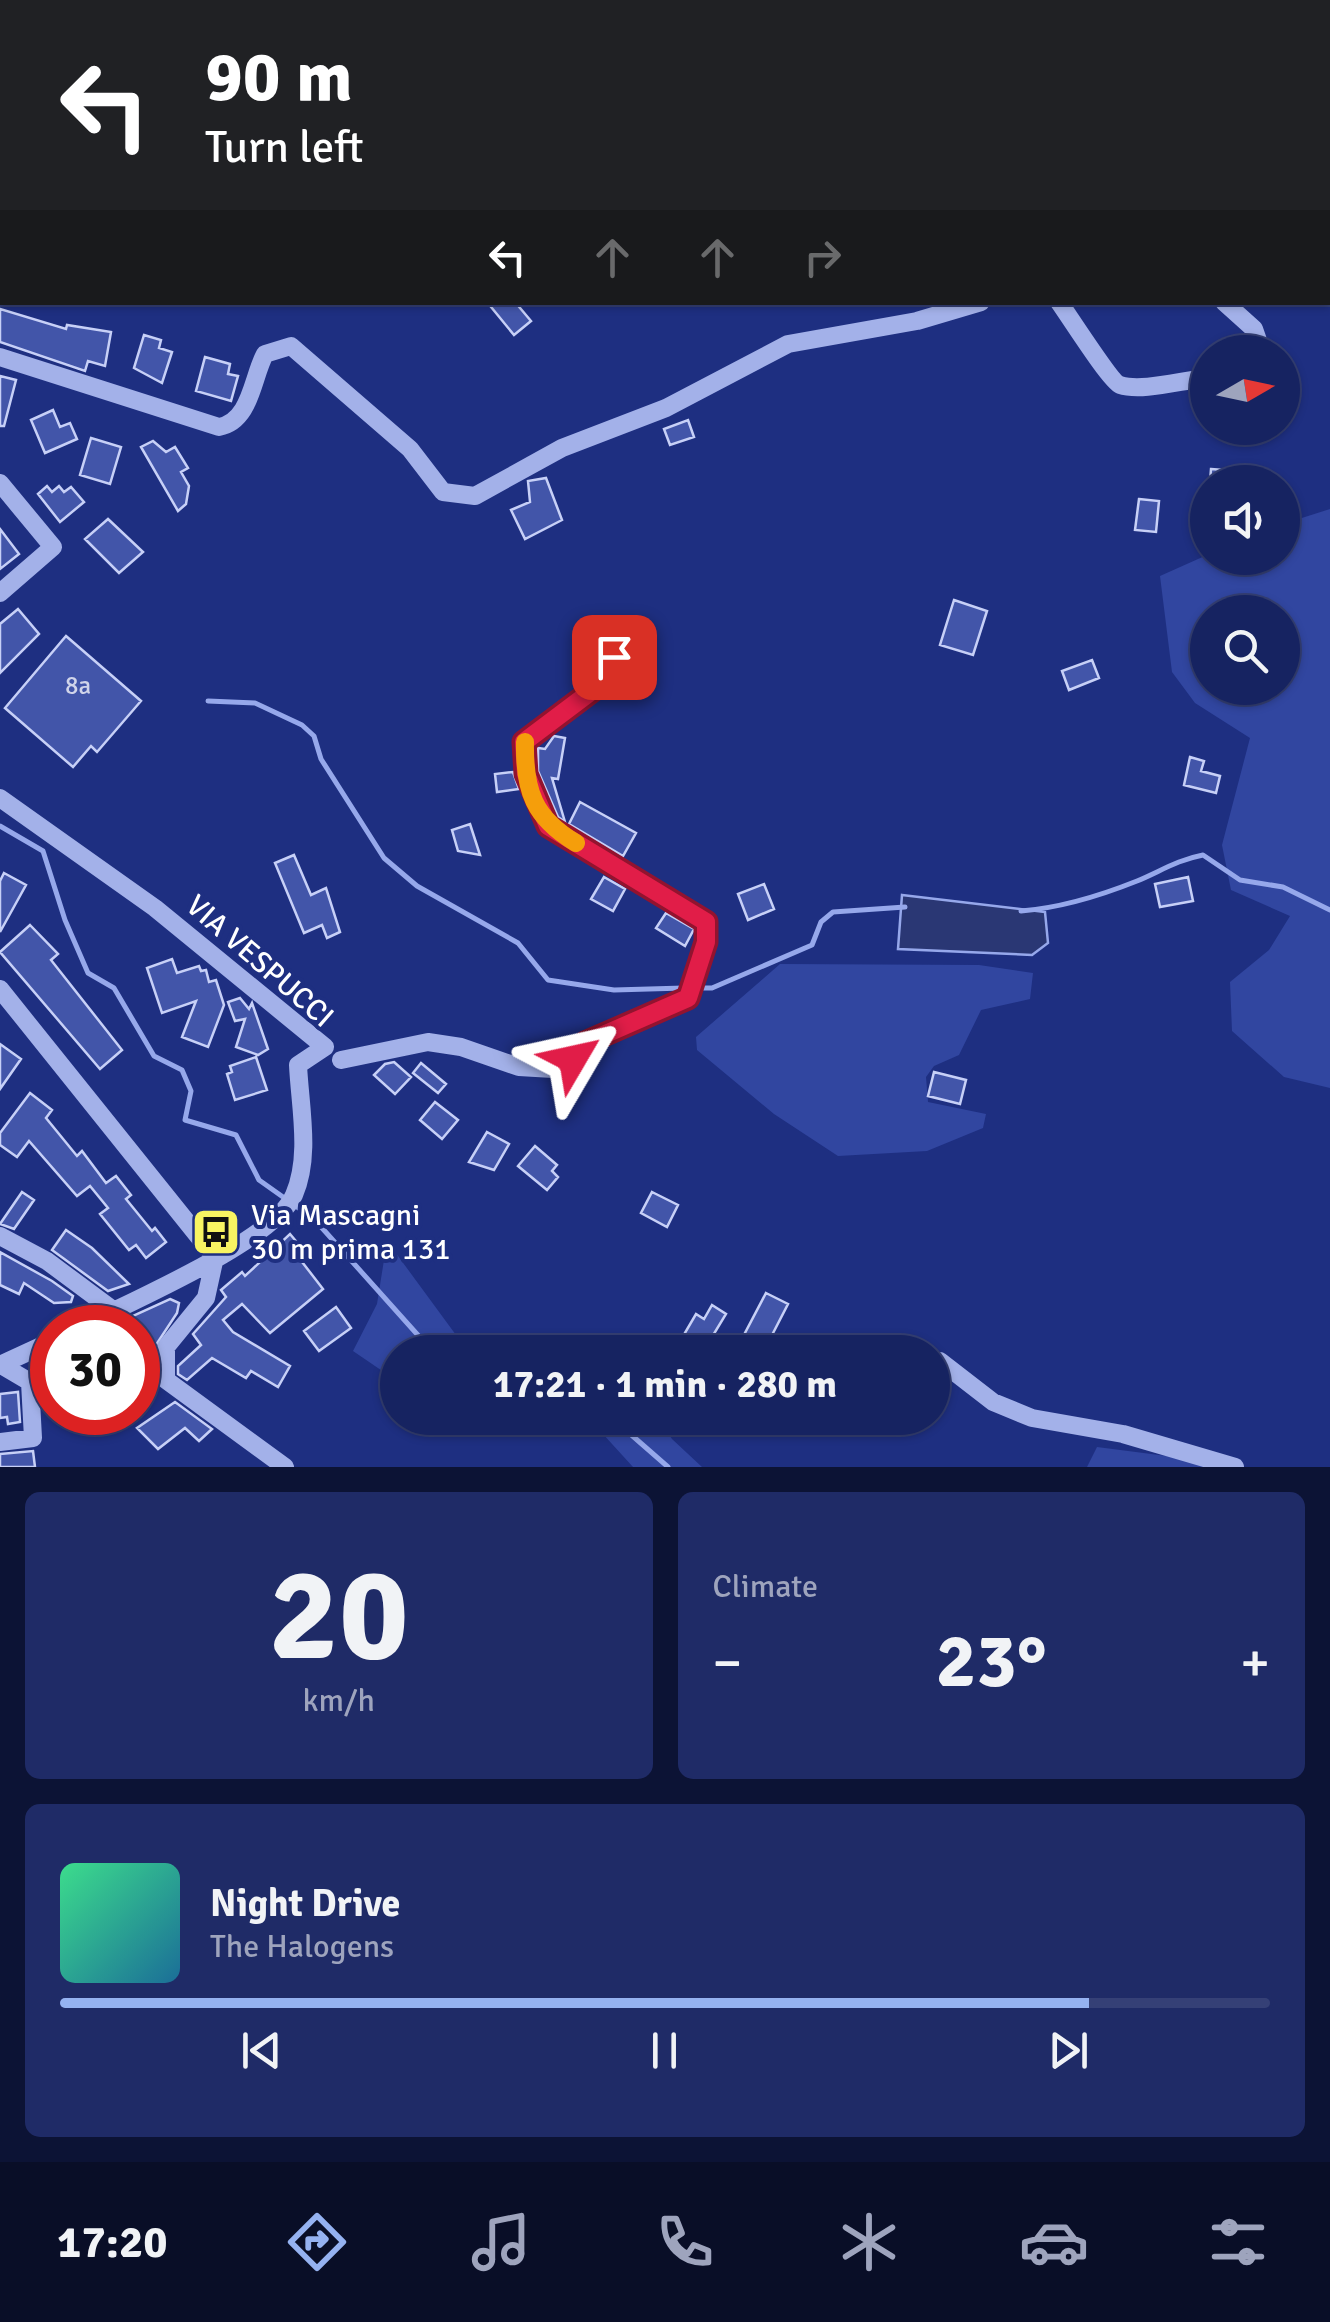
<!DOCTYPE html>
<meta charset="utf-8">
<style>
body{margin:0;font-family:Signika,sans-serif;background:#1f2b67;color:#f1f3f6;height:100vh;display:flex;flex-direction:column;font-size:38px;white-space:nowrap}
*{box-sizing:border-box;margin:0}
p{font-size:32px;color:#9ea4bd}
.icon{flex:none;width:55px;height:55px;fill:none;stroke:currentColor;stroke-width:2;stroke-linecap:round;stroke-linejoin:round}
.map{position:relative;height:1467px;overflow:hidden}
.drawer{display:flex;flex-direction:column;gap:25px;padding:25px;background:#0c1335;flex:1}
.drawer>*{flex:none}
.banner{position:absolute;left:0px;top:0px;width:1330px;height:305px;box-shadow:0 2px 8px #0004,0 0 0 2px #354076;background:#202124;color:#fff;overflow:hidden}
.needle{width:65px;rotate:81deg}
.tools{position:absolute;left:1190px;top:335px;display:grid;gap:20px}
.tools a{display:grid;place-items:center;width:110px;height:110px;border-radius:50%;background:#162361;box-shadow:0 2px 8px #0004,0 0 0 2px #354076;font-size:50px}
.speed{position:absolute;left:30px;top:1305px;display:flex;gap:20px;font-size:50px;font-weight:700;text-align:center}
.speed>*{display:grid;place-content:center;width:130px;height:130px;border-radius:50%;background:#162361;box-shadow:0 2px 8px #0004,0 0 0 2px #354076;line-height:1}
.speed .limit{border:15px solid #d22;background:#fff;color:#111}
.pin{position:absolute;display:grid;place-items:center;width:85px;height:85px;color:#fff;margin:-42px;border-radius:20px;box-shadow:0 5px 15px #0006}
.me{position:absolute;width:110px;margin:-55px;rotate:54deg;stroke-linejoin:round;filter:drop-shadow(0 0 8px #0008)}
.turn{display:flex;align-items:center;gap:35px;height:210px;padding:0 40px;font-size:45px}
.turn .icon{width:130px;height:130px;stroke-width:2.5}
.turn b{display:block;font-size:70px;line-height:85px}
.lanes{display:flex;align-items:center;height:95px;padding:0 40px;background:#0003;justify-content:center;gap:50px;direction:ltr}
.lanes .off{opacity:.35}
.big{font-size:75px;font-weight:700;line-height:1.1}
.drawer .widget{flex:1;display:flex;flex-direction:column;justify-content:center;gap:15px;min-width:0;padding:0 35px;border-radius:15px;background:#1f2b67}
.drawer .dial{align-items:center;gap:0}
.dial b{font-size:130px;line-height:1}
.song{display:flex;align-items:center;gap:30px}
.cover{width:120px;height:120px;border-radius:15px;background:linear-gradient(135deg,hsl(150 70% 55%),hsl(200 70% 35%))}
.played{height:10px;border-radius:5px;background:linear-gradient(90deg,#95b2f1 85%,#354076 85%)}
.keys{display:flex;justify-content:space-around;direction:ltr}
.heat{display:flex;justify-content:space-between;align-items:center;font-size:55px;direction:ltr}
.drawer .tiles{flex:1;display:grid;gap:25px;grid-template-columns:1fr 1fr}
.widget:last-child{grid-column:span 2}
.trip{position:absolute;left:380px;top:1335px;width:570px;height:100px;border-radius:50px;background:#162361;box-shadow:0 2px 8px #0004,0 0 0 2px #354076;font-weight:700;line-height:100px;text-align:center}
.tabs{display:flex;height:160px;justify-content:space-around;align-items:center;background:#090e27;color:#9ea4bd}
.tabs .icon{width:70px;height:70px}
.tabs .on{color:#95b2f1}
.tabs b{font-size:45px;color:#f1f3f6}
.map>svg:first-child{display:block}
.green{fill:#3146a0;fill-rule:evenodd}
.water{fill:#2a3774;stroke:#96a8eb;stroke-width:2.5}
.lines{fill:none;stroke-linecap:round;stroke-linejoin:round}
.stream{stroke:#96a8eb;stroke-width:5}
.building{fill:#4255a9;stroke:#c7d0f7;stroke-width:2.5}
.minor{stroke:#a3b1e9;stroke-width:18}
.route-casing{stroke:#92132f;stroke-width:25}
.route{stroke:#e11d48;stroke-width:18}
.slow{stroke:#f59e0b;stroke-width:18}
.labels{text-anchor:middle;stroke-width:8;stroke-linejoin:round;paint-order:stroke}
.number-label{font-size:25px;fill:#d0d4ea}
.street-label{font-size:30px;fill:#fff;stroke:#1e2f81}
.poi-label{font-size:30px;fill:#fff;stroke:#1e2f81;text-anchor:start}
</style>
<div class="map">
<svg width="1330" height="1467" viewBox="0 0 1330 1467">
<rect width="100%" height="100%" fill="#1e2f81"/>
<path class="green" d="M1330,509V1088L1284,1077L1232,1031L1230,982L1269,950L1290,916L1231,890L1222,845L1250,738L1195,703L1172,672L1160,576L1207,555L1282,558L1283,524ZM1282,612V688H1208V612Z
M780,964L979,965L1033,973L1030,999L981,1010L959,1055L934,1066L926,1077L928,1102L986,1114L983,1128L927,1151L838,1156L774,1114L697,1050L696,1037Z
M387,1241L456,1335L478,1352H398L397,1381L353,1351L377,1304Z
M578,1334L609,1339L618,1352H539Z
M540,1418H659L672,1439L702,1467H633L592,1422Z
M1097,1447L1190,1459L1212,1467H1087Z"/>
<path class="water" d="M902,895L1045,912L1048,943L1032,955L898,949Z"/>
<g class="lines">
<path class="stream" d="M0,184L2,185
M208,701L255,703L302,725L314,736L321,759L384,858L417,886L518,943L548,980L614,990L684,988
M0,826L43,851L65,920L88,973L114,988L154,1056L182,1070L191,1091L185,1120L236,1135L259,1180L314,1219L433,1352
M1021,911C1059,908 1102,895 1137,881C1161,871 1177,860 1203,855L1240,880L1283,887L1330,910
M695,988H712L812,945L821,922L833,912L905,907
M612,1418L668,1467"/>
</g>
<path class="building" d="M487,302H515L531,321L514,335Z
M0,309L66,329L67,325L111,332L105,366L88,361L85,371L0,342Z
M144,335L161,340L159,348L172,352L162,383L134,368Z
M205,357L230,364L228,374L238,376L231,401L196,391Z
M0,376L16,380L4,426H0Z
M53,410L60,427L70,423L77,439L45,453L31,420Z
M688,420L694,437L670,445L664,429Z
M91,438L121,447L110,484L80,475Z
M153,441L166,452L175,447L188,468L181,472L189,486L186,504L178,511L141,447Z
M1211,469L1236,471V482H1210Z
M546,478L562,520L525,539L511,510L530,502L528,481Z
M47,486L52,492L59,486L64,492L71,487L84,502L60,522L38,494Z
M1139,499L1159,501L1156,532L1135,530Z
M108,519L143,552L119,573L85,539Z
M0,529L19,554L0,569Z
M954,600L987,611L973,655L940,645Z
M18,609L39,634L0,673V624Z
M66,636L141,701L97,752L91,746L73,767L5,708Z
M1092,660L1099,678L1069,690L1062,671Z
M554,736L565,738L558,779L552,778L565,822L558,817L538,771V748L545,749Z
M1190,757L1204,761L1201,771L1220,776L1216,793L1184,785Z
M513,772L519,789L497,792L495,774Z
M580,802L636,833L623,856L569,824Z
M470,824L480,855L458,851L452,830Z
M294,855L311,895L326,888L340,932L327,938L322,925L304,933L275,863Z
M4,873L26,885L0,932V881Z
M604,877L625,889L613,911L591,899Z
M1188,877L1193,901L1160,907L1155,884Z
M764,884L774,909L748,920L738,894Z
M666,913L694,929L685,946L656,928Z
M30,925L58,954L51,960L122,1050L100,1069L0,952Z
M172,959L177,973L199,966L201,971L206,970L209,982L216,980L224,1005L208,1047L182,1037L196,1001L162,1013L147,968Z
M240,998L249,1009L252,1003L268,1049L258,1055L236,1047L245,1019L235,1021L228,1002Z
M0,1044L21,1059L0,1089Z
M256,1057L267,1090L235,1100L227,1074L232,1072L230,1066Z
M394,1062L411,1077L395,1094L374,1075L385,1064Z
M421,1063L446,1084L438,1093L413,1073Z
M934,1072L966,1080L960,1104L928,1096Z
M30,1093L52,1110L46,1118L77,1156L82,1151L106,1183L116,1176L131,1195L126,1199L152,1231L155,1228L166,1242L146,1258L136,1245L129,1250L100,1214L108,1208L90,1186L77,1196L29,1141L17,1157L0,1145V1133Z
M435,1102L458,1120L442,1139L420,1120Z
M487,1132L509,1144L494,1170L469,1162Z
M535,1146L557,1165L552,1171L558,1177L547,1190L518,1166Z
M22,1192L34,1200L14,1229L0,1224Z
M652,1192L678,1205L667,1227L641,1213Z
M66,1230L92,1248L129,1284L108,1291L52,1250Z
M290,1234L306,1253L299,1258L323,1289L270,1333L242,1304L223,1320L233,1332L290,1366L278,1387L251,1371L246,1378L212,1358L187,1380L178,1374V1366L201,1345L193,1334L226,1297L221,1290L242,1272L245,1276Z
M0,1252L52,1281L73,1296L71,1302L54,1303L24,1283L19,1294L0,1285Z
M766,1293L788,1304L770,1339L763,1336L754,1352H735Z
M170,1299L179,1303L177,1313L154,1348L147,1350L142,1341L138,1343V1328H130L126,1319Z
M712,1305L726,1314L709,1342L702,1338L693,1352L679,1343L696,1314L704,1319Z
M336,1307L351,1328L319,1351L304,1331Z
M18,1392L20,1422L8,1424L7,1417L0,1418V1394Z
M175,1402L212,1429L199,1441L185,1428L158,1449L137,1428Z
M33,1451L35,1467H0V1454Z"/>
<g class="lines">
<path class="minor" d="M1043,0L1048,2
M1328,59L1330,54
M1328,91H1330
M1059,302C1069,316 1111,382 1120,385C1142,392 1183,380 1208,378
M1224,302L1254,329L1262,352
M0,357L219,427C251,421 252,378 265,354L291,346L410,449L443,492L475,496L562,448L666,408L788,344L917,321L981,302
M0,483L53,547L0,593
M0,798L155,908L325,1047L298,1065C300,1107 311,1156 294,1195C274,1241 127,1303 79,1328
M0,989L215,1257
M341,1060L428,1042L461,1047L519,1067L553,1069L573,1059L585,1043L688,998L706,942V922L548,826L526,774L525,742L605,681L614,657
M0,1236L47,1261L113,1310
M215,1257L206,1298L166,1347V1380L285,1467
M940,1361L993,1402L1032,1418L1123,1434L1235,1467
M0,1365L52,1341
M0,1442L33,1438L30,1382L1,1365"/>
</g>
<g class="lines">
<g class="route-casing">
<path id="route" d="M573,1059L585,1043L688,998L706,942V922L548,826L526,774L524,742L605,681L614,657"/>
</g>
<use href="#route" class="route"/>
<path class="slow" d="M525,742C524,791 534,818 576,843"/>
</g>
<defs>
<g id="bus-square" transform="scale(2.5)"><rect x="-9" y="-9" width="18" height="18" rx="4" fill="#f8f462" stroke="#1e2f81"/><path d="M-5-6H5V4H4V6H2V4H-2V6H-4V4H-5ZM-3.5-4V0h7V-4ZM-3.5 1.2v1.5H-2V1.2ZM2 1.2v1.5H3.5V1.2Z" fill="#111"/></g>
</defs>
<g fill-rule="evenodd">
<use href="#bus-square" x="216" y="1232"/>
</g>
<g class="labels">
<g class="number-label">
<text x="78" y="694">8a</text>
</g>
<g class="street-label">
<text transform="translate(260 961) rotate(41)" y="10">VIA VESPUCCI</text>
</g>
<g class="poi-label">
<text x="251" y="1225">Via Mascagni<tspan x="251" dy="34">30 m prima 131</tspan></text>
</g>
</g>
</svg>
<div class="tools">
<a><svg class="needle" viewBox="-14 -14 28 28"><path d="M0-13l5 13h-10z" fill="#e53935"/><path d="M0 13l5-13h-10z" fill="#9ea4bd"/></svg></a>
<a><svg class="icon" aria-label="sound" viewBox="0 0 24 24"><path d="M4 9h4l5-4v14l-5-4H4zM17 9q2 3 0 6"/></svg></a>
<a><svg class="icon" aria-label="search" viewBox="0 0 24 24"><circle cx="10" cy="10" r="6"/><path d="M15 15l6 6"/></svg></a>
</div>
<div class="speed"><div class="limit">30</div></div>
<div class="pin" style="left:614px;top:657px;background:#d93025"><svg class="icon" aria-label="arrive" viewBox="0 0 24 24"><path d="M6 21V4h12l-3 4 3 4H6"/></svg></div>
<svg class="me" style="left:573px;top:1059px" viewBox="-20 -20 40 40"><path d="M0-17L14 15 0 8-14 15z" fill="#e11d48" stroke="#fff" stroke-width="4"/></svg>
<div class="trip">17:21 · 1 min · 280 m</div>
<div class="banner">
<div class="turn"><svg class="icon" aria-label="left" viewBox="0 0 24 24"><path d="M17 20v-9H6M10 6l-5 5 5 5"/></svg><div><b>90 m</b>Turn left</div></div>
<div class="lanes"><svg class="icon" aria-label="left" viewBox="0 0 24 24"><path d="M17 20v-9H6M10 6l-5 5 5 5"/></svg><svg class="icon off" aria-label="ahead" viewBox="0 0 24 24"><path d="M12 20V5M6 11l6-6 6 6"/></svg><svg class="icon off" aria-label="ahead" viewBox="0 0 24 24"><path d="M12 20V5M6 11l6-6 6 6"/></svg><svg class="icon off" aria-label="right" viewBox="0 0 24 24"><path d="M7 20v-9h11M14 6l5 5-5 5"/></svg></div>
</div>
</div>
<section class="drawer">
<div class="tiles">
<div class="widget dial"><b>20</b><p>km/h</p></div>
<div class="widget"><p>Climate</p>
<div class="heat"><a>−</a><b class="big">23°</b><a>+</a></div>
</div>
<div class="widget">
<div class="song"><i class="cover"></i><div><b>Night Drive</b><p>The Halogens</p></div></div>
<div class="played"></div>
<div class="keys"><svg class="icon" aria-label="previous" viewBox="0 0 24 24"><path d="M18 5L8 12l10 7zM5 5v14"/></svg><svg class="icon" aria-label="pause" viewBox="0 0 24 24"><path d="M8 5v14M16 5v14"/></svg><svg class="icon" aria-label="next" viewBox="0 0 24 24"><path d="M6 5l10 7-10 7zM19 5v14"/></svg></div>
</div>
</div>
</section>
<nav class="tabs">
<b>17:20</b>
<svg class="icon on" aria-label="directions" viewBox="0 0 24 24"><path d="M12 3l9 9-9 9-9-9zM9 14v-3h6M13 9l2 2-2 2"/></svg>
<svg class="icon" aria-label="music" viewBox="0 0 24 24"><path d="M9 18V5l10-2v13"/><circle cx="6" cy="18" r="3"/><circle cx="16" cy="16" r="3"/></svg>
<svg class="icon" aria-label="phone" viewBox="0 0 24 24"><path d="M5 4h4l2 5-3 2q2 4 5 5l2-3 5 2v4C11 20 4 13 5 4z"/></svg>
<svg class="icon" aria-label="climate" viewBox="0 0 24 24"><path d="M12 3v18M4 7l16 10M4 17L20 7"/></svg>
<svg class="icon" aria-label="car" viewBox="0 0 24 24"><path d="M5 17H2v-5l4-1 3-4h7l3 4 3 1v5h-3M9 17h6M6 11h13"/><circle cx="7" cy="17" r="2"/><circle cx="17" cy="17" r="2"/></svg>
<svg class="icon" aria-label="filters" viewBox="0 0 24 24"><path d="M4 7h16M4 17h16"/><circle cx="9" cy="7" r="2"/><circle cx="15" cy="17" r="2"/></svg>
</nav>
